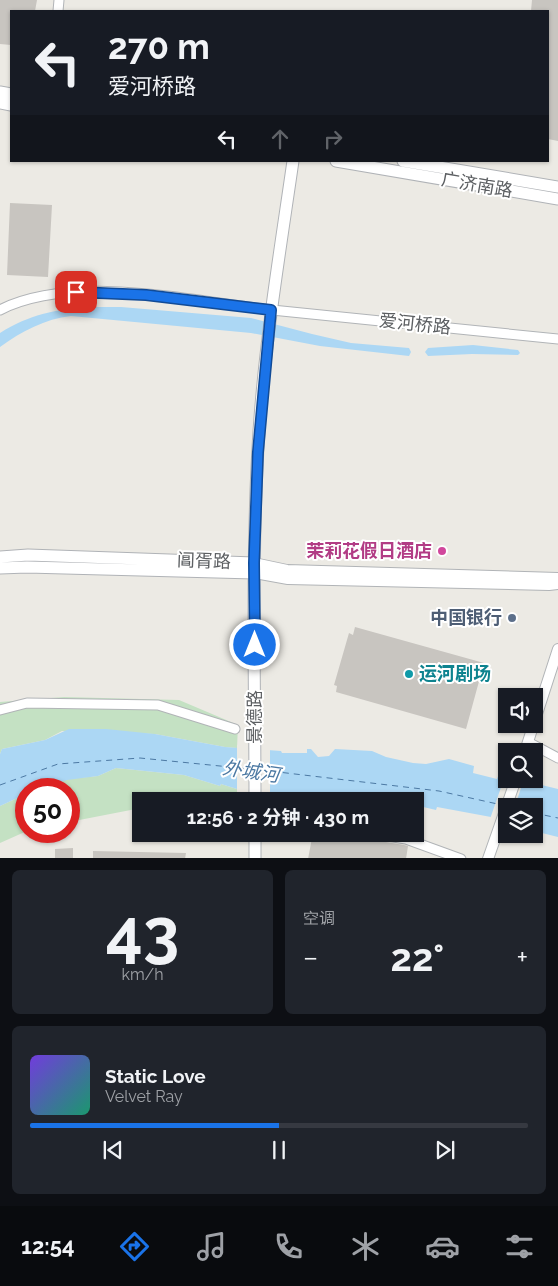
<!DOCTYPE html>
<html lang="zh">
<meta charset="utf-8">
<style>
body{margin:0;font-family:Raleway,"Noto Sans SC",sans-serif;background:#20242c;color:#f1f3f6;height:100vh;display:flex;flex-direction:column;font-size:19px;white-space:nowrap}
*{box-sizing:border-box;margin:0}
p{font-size:16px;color:#9ea1a6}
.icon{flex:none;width:28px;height:28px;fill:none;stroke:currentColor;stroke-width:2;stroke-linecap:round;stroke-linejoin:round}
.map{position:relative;height:858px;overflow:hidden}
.sheet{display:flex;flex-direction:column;gap:12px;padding:12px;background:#0d0f14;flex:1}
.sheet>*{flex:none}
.banner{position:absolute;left:10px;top:10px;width:539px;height:152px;border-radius:0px;box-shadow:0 1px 4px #0004;background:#171b24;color:#f1f3f6;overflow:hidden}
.tools{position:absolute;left:498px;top:688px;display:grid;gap:10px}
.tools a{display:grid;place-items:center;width:45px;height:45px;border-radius:0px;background:#171b24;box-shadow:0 1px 4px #0004;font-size:25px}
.speed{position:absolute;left:15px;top:778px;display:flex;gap:10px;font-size:25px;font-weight:700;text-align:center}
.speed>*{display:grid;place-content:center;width:65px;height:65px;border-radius:50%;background:#171b24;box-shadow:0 1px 4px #0004;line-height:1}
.speed .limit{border:8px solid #d22;background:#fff;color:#111}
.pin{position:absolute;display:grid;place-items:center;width:42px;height:42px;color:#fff;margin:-21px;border-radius:10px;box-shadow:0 2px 8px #0006}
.me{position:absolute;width:55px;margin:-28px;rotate:0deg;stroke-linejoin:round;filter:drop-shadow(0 0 4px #0008)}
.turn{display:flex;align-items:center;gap:18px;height:105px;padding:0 15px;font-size:22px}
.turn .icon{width:65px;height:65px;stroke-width:2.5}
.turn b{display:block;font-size:35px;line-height:42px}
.lanes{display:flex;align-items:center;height:48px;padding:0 15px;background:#0003;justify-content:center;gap:25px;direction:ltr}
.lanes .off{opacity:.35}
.big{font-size:38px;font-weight:700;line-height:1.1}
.sheet .card{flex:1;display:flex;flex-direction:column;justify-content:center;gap:8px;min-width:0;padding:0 18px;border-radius:8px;background:#20242c}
.sheet .dial{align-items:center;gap:0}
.dial b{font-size:65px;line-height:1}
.song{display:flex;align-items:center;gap:15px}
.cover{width:60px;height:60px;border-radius:8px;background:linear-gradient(135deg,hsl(260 70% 55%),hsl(160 70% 35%))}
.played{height:5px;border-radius:2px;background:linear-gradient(90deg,#1a73e8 50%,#363941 50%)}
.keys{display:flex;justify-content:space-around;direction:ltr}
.heat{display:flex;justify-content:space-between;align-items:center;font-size:28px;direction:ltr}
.sheet .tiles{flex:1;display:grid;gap:12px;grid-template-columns:1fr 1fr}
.card:last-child{grid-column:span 2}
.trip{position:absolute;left:132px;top:792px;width:292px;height:50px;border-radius:0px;background:#171b24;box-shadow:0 1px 4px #0004;font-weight:700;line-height:50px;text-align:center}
.menu{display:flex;height:80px;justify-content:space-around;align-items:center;background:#090b0e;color:#9ea1a6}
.menu .icon{width:35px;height:35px}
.menu .selected{color:#1a73e8}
.menu b{font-size:22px;color:#f1f3f6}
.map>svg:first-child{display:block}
.green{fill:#c4e1c3}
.water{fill:#acd7f4}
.pier{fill:#eceae4}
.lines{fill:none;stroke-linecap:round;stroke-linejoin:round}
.ferry{stroke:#4c79a3;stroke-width:1;stroke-dasharray:6 5;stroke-linecap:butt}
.building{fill:#c8c5c0}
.minor-casing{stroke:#b1b4b7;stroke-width:11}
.tertiary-casing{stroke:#b1b4b7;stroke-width:12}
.secondary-casing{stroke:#b0b3b7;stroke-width:13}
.minor{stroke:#fff;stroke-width:9}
.tertiary{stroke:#fff;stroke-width:10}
.secondary{stroke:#fff;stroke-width:11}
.route-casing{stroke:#114b97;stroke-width:12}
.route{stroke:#1a73e8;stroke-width:9}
.hotel-dot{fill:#d1479c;stroke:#fff;stroke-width:2}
.service-dot{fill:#5c6f8a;stroke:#fff;stroke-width:2}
.culture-dot{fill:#0f9aa8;stroke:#fff;stroke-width:2}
.labels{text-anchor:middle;stroke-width:4;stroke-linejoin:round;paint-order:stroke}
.street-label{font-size:18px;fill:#5c5f62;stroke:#fff}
.hotel-label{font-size:18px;font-weight:bold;fill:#b23c85;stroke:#fff;text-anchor:end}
.service-label{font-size:18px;font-weight:bold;fill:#4e5e75;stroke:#fff;text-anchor:end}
.culture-label{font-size:18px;font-weight:bold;fill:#0d838f;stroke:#fff;text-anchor:start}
.water-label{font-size:19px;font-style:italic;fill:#4c79a3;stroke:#fff}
</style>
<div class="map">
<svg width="558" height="859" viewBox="0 0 558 859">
<rect width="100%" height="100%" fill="#eceae4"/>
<path class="green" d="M64,697L179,700L238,725L237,748L225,747L155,734L62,731L45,740L2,749L0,754V702Z
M116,768L184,775L220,786L221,784L237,789V801H141V808L69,822V789H38L67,779L98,776Z
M26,794L27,831L0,843V806Z"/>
<path class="water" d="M89,307H121L251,318L312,334L351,343L409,348L411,352L409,356L320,346L251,333L71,316C45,319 22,331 0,347V333C31,314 53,310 89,307Z
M473,345L518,350L520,353L518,355L472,354L428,356L425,352L428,348Z
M69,729H106L155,734L225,747L281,751L282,753H307V749H311L318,757L329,756L335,749L372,751L386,757L413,763L426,764L449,759L474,766L473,773L497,779L499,774L506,776V779H517L558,789V837L534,831V806H506L491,817L437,807L436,810L419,806L418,810H416V801H356L326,796L318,801L237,789L221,784L220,786L184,775L116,768L98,776L67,780L38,789H26V794L0,806V754L2,749L45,740Z"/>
<path class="pier" d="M237,745L270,747V796L237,792Z
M506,773V779H524L515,806H506V823L490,819Z"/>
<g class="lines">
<path class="ferry" d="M261,770L439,791L502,805
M0,785L58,764L140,758L250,769
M534,813L558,818"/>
</g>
<path class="building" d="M0,0H37L35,11H11V45L0,44Z
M532,0H558V141L548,139V11H531Z
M10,203L52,205L48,277L7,275Z
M355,627L484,663L466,729L336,692L337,686L334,685L349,633L353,635Z
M326,834H361L369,835L374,840L404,845L408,846L406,859H308L312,838L325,840Z
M73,848V859H55V849Z
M93,851L186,853L185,859H93Z"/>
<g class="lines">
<g class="minor-casing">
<path id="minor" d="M58,11L59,0
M0,310C73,273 193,301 272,310C367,320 463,329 558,339
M0,710L27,703L158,705L235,729
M528,742L558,758
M263,834L287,836L295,834
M375,834L406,839L461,859"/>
</g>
<g class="tertiary-casing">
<path id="tertiary" d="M254,563L287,570L558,578
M254,573L288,579L549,585L558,584
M525,751L558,649
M488,859L516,779"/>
</g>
<g class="secondary-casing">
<path id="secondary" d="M0,92L11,94
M0,103L11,105
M336,161L558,199
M403,161L558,187
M0,557L28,555L254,563
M0,568L27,567L254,573
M255,801C255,678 251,554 259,431C265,341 280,251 293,161
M255,859V834"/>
</g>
<use href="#minor" class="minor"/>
<use href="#tertiary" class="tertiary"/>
<use href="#secondary" class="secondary"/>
</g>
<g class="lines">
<g class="route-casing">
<path id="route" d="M76,292L146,295L271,310L258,452L254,563L255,645"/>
</g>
<use href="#route" class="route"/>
</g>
<circle class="hotel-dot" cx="442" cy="551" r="5"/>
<circle class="service-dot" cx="512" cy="618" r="5"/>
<circle class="culture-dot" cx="409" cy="674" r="5"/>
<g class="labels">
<g class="street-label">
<text transform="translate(477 185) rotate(10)" y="6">广济南路</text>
<text transform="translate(415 324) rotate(6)" y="6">爱河桥路</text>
<text transform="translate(204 561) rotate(2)" y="6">阊胥路</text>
<text transform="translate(255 717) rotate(-90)" y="6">景德路</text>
</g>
<g class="hotel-label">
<text x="432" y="557">茉莉花假日酒店</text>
</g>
<g class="service-label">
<text x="502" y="624">中国银行</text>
</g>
<g class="culture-label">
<text x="419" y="680">运河剧场</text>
</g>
<g class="water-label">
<text transform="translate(251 771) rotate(8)" y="7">外城河</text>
</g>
</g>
</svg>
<div class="tools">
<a><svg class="icon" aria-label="sound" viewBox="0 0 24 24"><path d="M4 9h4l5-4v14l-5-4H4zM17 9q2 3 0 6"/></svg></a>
<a><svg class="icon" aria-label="search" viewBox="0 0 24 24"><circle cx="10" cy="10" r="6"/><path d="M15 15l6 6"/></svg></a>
<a><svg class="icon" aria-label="layers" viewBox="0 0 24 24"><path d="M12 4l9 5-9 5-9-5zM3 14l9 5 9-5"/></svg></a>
</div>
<div class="speed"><div class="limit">50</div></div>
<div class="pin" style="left:76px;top:292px;background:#d93025"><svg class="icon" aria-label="arrive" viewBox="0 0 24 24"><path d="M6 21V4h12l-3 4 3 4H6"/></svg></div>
<svg class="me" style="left:255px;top:645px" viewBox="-20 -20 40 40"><circle r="17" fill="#1a73e8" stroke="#fff" stroke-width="3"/><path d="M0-11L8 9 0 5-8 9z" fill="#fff"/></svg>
<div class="trip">12:56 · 2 分钟 · 430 m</div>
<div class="banner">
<div class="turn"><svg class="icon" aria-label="left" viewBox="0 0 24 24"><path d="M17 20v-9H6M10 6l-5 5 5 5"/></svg><div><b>270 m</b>爱河桥路</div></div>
<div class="lanes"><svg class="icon" aria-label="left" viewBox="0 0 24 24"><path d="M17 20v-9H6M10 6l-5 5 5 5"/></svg><svg class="icon off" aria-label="ahead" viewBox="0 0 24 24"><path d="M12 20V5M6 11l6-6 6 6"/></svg><svg class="icon off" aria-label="right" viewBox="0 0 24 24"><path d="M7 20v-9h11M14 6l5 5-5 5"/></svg></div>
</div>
</div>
<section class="sheet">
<div class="tiles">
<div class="card dial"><b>43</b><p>km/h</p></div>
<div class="card"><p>空调</p>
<div class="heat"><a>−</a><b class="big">22°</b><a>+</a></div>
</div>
<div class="card">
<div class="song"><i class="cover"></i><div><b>Static Love</b><p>Velvet Ray</p></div></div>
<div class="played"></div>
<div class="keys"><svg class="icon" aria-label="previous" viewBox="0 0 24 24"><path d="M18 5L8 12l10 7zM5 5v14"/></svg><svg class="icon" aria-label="pause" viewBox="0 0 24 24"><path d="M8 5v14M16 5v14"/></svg><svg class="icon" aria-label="next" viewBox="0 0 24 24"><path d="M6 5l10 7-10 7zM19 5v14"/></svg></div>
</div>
</div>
</section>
<nav class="menu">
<b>12:54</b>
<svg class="icon selected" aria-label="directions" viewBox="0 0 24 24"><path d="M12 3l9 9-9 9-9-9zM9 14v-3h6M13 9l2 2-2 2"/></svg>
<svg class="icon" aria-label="music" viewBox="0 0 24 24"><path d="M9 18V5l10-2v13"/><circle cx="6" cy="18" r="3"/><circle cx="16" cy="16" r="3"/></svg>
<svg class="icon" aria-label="phone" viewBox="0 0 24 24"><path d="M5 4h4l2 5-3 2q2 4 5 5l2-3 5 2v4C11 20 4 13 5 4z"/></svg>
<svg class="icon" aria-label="climate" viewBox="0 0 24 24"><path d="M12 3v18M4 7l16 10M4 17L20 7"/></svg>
<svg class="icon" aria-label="car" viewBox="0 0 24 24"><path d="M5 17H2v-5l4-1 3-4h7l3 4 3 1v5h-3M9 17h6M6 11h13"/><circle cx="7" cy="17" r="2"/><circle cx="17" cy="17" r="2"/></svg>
<svg class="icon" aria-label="filters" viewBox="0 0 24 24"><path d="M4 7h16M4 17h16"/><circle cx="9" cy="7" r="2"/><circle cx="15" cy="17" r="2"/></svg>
</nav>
